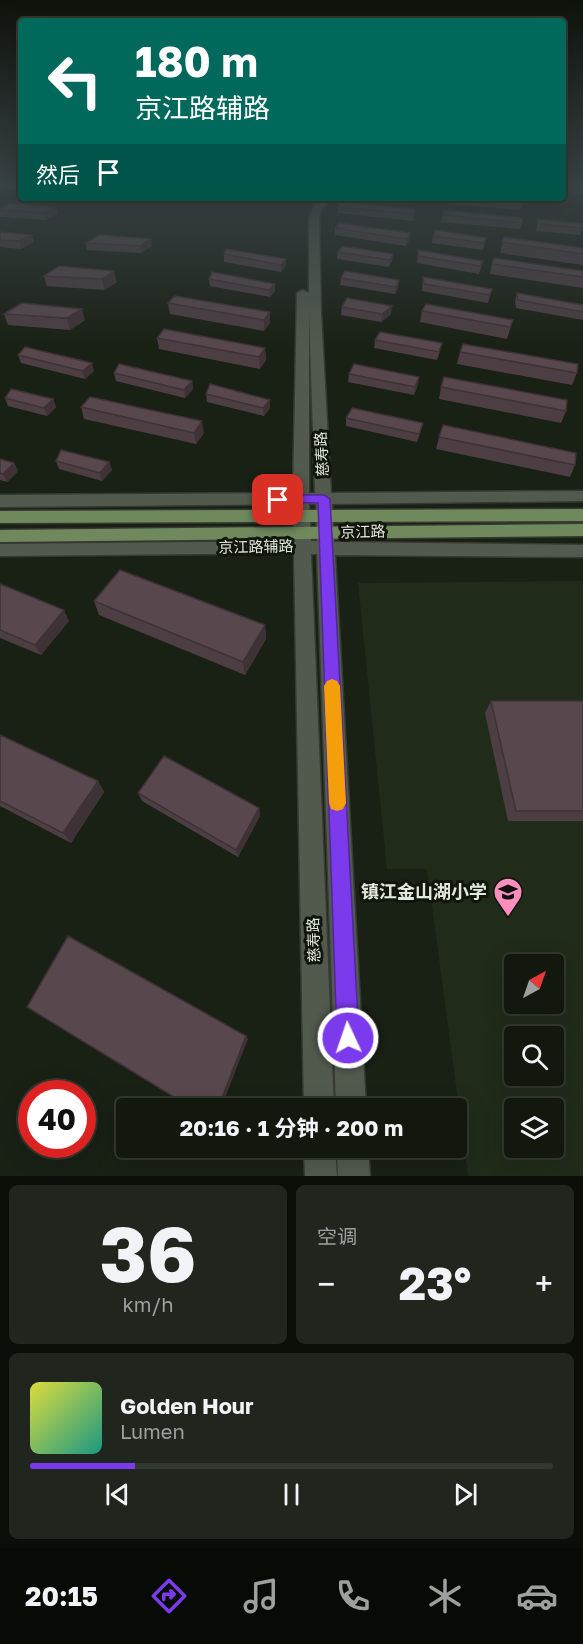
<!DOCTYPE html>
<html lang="zh">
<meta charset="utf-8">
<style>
body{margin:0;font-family:"Golos Text","Noto Sans SC",sans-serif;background:#20251d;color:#f1f3f6;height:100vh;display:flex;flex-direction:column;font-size:22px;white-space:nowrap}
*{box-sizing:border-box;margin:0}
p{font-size:20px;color:#9da09e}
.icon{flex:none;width:33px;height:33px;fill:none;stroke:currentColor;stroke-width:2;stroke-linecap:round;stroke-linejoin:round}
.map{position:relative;height:1176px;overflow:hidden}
.details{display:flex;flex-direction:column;gap:9px;padding:9px;background:#0a0d08;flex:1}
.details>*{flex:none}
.guide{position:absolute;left:18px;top:18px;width:548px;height:183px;border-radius:6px;box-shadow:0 6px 24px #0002,0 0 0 2px #32372f;background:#00695c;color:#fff;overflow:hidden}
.needle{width:39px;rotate:40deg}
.tools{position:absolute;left:504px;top:954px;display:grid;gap:12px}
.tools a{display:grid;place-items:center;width:60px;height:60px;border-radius:6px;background:#13180f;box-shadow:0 6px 24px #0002,0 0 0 2px #32372f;font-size:30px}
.speed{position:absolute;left:18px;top:1080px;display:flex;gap:12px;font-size:30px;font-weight:700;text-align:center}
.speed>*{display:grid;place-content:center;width:78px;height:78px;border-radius:50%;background:#13180f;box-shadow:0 6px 24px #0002,0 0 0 2px #32372f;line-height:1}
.speed .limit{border:9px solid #d22;background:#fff;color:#111}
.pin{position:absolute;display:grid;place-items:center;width:51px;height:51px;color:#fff;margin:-26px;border-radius:12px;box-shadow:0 3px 9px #0006}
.me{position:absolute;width:66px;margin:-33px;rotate:357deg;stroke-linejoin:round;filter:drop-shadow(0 0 4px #0008)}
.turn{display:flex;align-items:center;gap:21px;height:126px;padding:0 18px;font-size:27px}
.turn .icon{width:78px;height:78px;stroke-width:2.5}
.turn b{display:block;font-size:42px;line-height:51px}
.then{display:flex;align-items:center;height:57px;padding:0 18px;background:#0003;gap:12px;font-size:22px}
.big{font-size:45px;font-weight:700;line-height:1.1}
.details .tile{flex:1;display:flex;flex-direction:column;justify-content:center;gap:9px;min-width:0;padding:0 21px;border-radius:9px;background:#20251d}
.details .dial{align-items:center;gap:0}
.dial b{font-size:78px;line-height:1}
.song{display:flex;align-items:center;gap:18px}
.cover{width:72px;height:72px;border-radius:9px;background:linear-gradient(135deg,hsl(60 70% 55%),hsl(170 70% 35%))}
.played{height:6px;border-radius:3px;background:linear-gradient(90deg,#7c3aed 20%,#32372f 20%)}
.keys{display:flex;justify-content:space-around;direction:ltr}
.heat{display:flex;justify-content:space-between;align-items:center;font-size:33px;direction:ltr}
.details .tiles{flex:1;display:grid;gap:9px;grid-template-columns:1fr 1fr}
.tile:last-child{grid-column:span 2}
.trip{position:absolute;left:116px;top:1098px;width:351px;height:60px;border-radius:6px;background:#13180f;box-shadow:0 6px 24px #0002,0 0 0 2px #32372f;font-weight:700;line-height:60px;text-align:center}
.tabs{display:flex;height:96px;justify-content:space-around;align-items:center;background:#080a06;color:#9da09e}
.tabs .icon{width:42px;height:42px}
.tabs .active{color:#7c3aed}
.tabs b{font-size:27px;color:#f1f3f6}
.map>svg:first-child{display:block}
.built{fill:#212b1a;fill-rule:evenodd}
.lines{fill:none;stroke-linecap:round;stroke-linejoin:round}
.minor-casing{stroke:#363a33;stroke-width:3}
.major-casing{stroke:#363a33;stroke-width:3}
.minor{fill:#525a4d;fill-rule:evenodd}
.major{fill:#6f895d;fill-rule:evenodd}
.wall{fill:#4c3e43}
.shaded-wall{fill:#3e3237}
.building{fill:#58484e;stroke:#3e3237;stroke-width:1.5}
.route{fill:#7c3aed;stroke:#51269a;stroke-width:1.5}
.slow{fill:#f59e0b}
.labels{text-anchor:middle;stroke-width:6;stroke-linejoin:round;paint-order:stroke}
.street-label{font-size:15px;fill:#e2e7df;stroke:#10160b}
.near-poi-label{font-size:18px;font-weight:bold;fill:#e2e7df;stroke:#10160b;text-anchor:end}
</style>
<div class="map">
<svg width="583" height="1176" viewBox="0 0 583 1176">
<rect width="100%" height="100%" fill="#192014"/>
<path class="built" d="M583,581V1176H468L427,869H387L358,583ZM514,964H554V1004H514ZM514,1036H554V1076H514ZM514,1108H554V1148H514Z"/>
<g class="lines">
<g class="minor-casing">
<path id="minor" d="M322,198H331L323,207L319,217L321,313L331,493L583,491V501L332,504L334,542L583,545V557L335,555L366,1108H336L317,554H311L334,1108H304L294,553L0,556V544L294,541L293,504L0,507V495L293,493L297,293L303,290L309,293V493H315L309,313V217L314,206ZM309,504H316L317,541H311Z
M304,1148H335L337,1176H305Z
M337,1148H368L370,1176H338Z"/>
</g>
<g class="major-casing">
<path id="major" d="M583,509V521L0,523V511Z
M583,524V536L0,542V530Z"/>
</g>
<use href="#minor" class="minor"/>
<use href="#major" class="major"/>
</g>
<path class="wall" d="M0,185H21V190L0,189Z
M575,185H583V195L573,194V190Z
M168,198H208L205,200Z
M393,198H426L425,201Z
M446,198H513L522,203L520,210L445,203Z
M56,207L58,214L46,220L0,217V208Z
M338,207L415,209L413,221L338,213Z
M444,210L522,223L520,229L441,222Z
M538,219L582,228L580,235L536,231Z
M335,228L410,233L409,240L406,246L335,235Z
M0,232L34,242L21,249L0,247Z
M433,236L486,238L483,250L432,243Z
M504,237L583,248V265L500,253Z
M86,243L152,246L141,253L87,250Z
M226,249L286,266L281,272L224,262V254Z
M418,250L483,261L479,274L417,263Z
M338,252L393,254L392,261L389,267L337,259Z
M492,264L583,271V288L490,274Z
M59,266L117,282L104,290L47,286L44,276Z
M423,277L492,289L488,303L422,291Z
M341,278L399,280L398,288L395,294L340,285Z
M209,279L275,284V291L270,297L210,286Z
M517,293L583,305V320L516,308L515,301Z
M168,303L270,312V323L264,331L170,314Z
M342,307L391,314L381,322L341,315Z
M422,311L513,320L507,339L420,322Z
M4,314L85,320L70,330L8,325Z
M157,338L265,348L266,360L260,369L159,349Z
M375,340L440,351L437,360L374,348Z
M460,352L577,373L572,385L457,364Z
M18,355L94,371L85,379L21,363Z
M114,373L192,381L193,389L185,398L116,381Z
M349,374L419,377L418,385L414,395L348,382Z
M441,387L566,411L561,423L439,399Z
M206,394L270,408L264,416L207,402Z
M5,398L53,399L56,407L47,416L8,406Z
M81,407L204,433L196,444L84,419Z
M346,418L421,431L417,442L346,426Z
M439,437L575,465L570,477L436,449Z
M0,459L14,463L18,471L7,482L0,480Z
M56,461L109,462L112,470L102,481L59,469Z
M0,584L69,621L41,655L0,638Z
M94,601L265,625L266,639L245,675L99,615Z
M491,701H583V821H508L485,713Z
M0,735L98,781L104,792L71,843L0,806Z
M138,793L259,808L260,816L238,857L142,801Z"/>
<path class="shaded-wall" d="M56,207L58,214L46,220L44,213Z
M410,233L409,240L406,246L407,239Z
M32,235L34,242L21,249L19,241Z
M151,239L152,246L141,253L140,246Z
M393,254L392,261L389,267L390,260Z
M286,259V266L281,272V265Z
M114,271L117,282L104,290L102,279Z
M399,280L398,288L395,294L396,287Z
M275,284V291L270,297L269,290Z
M392,306L391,314L381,322L382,314Z
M82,309L85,320L70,330L67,318Z
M270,312V323L264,331V320Z
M265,348L266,360L260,369L259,357Z
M92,363L94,371L85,379L83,371Z
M419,377L418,385L414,395L415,387Z
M192,381L193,389L185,398L184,390Z
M53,399L56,407L47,416L44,408Z
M270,400V408L264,416L263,408Z
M202,421L204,433L196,444L194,433Z
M109,462L112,470L102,481L100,473Z
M14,463L18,471L7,482L3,474Z
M64,610L69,621L41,655L35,645Z
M265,625L266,639L245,675L243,662Z
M98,781L104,792L71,843L63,833Z
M259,808L260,816L238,857L236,850Z
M246,1036L248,1039L221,1108H218Z"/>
<path class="building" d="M575,185H583V188L575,187Z
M468,198H513L522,199V203Z
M341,202L415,209L414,214L338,207Z
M10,203L56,207L44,213L0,210V208Z
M444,210L522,218V223L443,215Z
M538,219L582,224V228L538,224Z
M339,223L410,233L407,239L335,228Z
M436,230L486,238L484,243L433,236Z
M0,232L32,235L19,241L0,240Z
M100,235L151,239L140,246L86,243Z
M504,237L583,248V254L502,242Z
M342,246L393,254L390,260L338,252Z
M226,249L286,259L281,265L224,254Z
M418,250L483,261L480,266L419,256Z
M494,258L583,271V277L492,264Z
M59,266L114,271L102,279L44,276Z
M345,271L399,280L396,287L341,278Z
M212,272L275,284L269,290L209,279Z
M423,277L492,289L490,295L424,284Z
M517,293L583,305V312L518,300Z
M175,296L270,312L264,320L168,303Z
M347,298L392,306L382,314L342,307Z
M22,303L82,309L67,318L4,314Z
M426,304L513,320L510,327L422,311Z
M164,329L265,348L259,357L157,338Z
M380,332L442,343L439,352L375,340Z
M463,344L578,364L577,373L460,352Z
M25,347L92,363L83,371L18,355Z
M119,364L192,381L184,390L114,373Z
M354,364L419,377L415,387L349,374Z
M444,377L567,400L566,411L441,387Z
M210,384L270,400L263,408L206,394Z
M11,389L53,399L44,408L5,398Z
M90,397L202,421L194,433L81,407Z
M352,408L423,423L419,434L346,418Z
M443,425L576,453L575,465L439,437Z
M61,450L109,462L100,473L56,461Z
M0,459L14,463L3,474L0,473Z
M120,570L265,625L243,662L94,601Z
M0,584L64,610L35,645L0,630Z
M491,701H583V811H516Z
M0,735L98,781L63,833L0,801Z
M164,756L259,808L236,850L138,793Z
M68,936L246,1036L218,1108H192L27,1007Z"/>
<linearGradient id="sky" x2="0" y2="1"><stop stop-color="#0e120b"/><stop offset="0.53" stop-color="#384245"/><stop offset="1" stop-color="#384245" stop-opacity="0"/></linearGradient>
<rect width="583" height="349" fill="url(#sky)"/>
<path class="route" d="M278,495H324L330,499L359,1038L355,1046L348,1049L340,1046L337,1038L318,503L274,502L272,500Z"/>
<path class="slow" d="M332,679L337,681L340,686L346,803L343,809L337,811L331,809L329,803L324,686L327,681Z"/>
<defs>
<g id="school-pin" transform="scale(1.5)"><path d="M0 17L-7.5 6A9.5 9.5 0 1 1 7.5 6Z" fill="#fe8ebe" stroke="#10160b"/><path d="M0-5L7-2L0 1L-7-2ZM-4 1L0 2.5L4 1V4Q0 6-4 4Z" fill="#111"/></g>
</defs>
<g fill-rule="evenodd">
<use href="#school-pin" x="508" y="892"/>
</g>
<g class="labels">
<g class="street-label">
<text transform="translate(322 454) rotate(-93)" y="5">慈寿路</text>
<text transform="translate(363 532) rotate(-1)" y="5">京江路</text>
<text transform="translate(256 547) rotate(-1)" y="5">京江路辅路</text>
<text transform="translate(314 940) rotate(-92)" y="5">慈寿路</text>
</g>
<g class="near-poi-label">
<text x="487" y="898">镇江金山湖小学</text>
</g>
</g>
</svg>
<div class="tools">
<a><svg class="needle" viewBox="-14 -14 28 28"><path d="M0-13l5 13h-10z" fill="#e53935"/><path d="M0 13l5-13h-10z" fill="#9da09e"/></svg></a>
<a><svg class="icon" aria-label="search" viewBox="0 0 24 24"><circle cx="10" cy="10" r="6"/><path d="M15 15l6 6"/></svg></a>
<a><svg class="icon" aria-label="layers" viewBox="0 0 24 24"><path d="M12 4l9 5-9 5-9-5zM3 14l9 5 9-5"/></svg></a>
</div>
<div class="speed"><div class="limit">40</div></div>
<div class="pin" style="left:278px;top:500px;background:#d93025"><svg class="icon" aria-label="arrive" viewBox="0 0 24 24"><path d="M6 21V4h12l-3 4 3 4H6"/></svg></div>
<svg class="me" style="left:348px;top:1038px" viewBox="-20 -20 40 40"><circle r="17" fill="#7c3aed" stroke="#fff" stroke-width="3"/><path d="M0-11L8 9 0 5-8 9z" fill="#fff"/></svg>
<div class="trip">20:16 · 1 分钟 · 200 m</div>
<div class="guide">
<div class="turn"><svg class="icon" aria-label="left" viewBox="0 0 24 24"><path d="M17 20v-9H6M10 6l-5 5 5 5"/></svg><div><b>180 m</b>京江路辅路</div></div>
<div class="then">然后<svg class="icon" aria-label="arrive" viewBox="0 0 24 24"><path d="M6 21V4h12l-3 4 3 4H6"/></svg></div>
</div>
</div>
<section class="details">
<div class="tiles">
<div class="tile dial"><b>36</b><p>km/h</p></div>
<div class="tile"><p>空调</p>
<div class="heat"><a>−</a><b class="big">23°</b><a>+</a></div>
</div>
<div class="tile">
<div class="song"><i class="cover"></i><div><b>Golden Hour</b><p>Lumen</p></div></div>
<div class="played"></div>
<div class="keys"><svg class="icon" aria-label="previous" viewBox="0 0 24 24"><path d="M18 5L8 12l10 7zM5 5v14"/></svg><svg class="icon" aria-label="pause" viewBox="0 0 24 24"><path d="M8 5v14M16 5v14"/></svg><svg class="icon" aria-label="next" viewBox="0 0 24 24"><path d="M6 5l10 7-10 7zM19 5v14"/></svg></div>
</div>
</div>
</section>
<nav class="tabs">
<b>20:15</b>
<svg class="icon active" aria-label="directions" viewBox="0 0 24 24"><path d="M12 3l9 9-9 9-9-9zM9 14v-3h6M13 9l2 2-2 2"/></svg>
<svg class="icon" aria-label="music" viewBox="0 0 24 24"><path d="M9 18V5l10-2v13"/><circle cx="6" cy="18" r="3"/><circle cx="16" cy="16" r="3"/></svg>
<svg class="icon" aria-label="phone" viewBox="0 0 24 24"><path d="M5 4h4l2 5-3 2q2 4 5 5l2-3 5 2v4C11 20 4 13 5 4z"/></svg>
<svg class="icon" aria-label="climate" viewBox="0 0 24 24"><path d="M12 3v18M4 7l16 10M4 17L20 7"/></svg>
<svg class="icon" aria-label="car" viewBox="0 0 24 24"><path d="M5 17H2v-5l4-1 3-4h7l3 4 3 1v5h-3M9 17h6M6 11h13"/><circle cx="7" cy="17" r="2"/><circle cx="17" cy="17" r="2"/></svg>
</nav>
